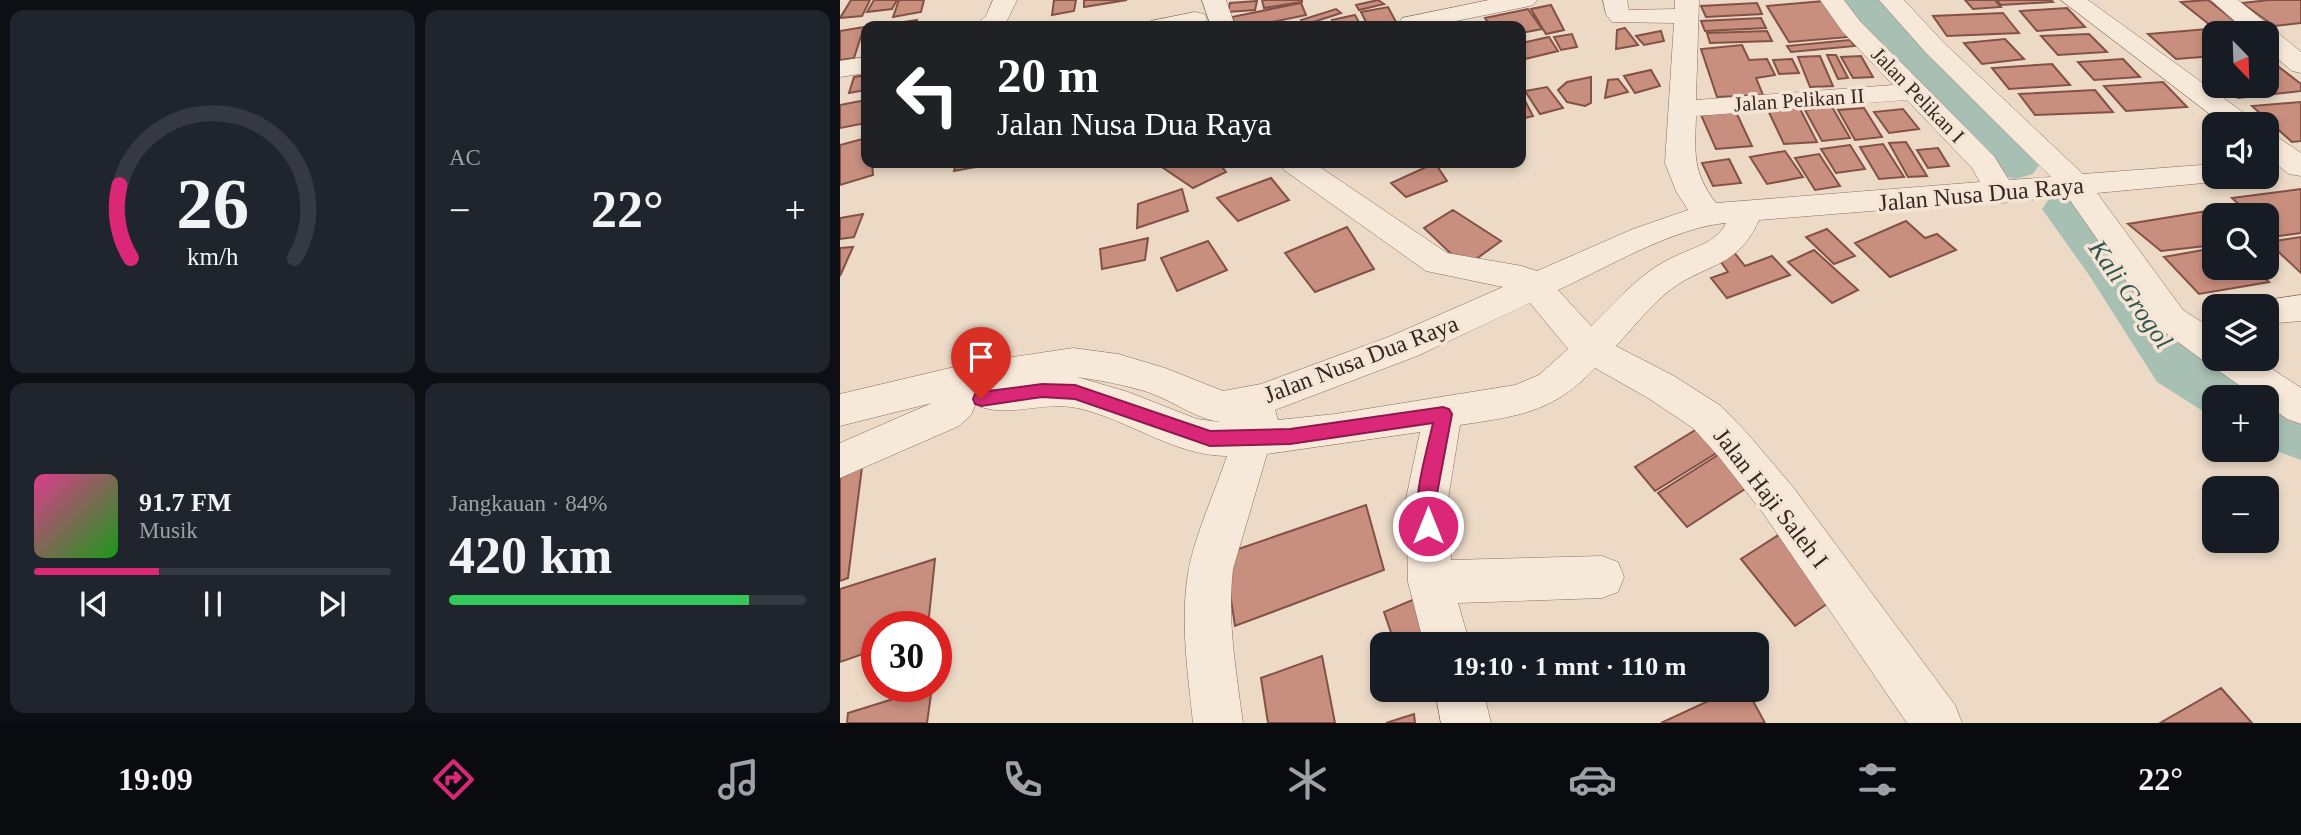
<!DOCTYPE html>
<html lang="id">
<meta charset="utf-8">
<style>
body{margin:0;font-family:"Times New Roman",serif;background:#20242c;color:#f1f3f6;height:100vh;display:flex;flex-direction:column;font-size:26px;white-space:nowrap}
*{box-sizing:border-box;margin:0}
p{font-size:23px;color:#9ea1a6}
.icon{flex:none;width:38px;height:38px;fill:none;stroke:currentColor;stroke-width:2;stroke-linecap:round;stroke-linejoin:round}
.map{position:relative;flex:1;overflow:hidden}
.details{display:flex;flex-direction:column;gap:10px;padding:10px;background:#0d0f14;width:840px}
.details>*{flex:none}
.guide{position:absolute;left:21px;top:21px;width:665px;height:147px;border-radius:14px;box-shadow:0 4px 10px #0003;background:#202124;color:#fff;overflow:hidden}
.needle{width:46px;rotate:157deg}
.tools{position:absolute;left:1362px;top:21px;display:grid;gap:14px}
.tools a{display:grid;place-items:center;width:77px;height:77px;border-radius:14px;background:#171b24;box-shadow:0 4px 10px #0003;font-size:35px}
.speed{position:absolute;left:21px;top:611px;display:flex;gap:14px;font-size:35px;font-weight:700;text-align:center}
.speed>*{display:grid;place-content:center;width:91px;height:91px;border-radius:50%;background:#171b24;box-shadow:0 4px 10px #0003;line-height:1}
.speed .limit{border:10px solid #d22;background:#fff;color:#111}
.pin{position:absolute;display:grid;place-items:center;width:60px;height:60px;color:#fff;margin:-72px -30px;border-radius:50% 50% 50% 0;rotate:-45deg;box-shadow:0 0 7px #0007}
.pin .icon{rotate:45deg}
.me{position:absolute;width:77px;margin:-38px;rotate:0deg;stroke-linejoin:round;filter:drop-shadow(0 0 5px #0008)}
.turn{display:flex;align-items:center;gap:24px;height:147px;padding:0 21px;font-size:32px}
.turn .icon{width:91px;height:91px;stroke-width:2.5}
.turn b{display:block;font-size:49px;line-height:60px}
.big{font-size:52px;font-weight:700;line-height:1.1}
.details .widget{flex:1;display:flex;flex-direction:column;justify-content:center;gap:10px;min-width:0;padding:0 24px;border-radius:14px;background:#20242c}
.details .dial{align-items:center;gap:0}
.dial svg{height:182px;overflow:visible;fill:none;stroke:#363941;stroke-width:7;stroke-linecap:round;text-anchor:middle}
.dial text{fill:#f1f3f6;stroke:none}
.song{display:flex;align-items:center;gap:21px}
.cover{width:84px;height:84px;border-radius:10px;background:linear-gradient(135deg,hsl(330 70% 55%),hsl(120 70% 35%))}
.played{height:7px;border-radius:4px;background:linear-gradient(90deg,#db2777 35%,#363941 35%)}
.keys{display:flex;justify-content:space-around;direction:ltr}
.heat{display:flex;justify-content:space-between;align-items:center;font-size:38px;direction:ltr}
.charge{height:10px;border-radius:5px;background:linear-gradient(90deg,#34c759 84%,#363941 0)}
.details .tiles{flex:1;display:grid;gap:10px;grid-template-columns:repeat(2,1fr)}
.trip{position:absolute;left:530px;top:632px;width:399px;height:70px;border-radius:14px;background:#171b24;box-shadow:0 4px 10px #0003;font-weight:700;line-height:70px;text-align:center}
.tabs{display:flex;height:112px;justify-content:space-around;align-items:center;background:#090b0e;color:#9ea1a6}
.tabs .icon{width:49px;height:49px}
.tabs .active{color:#db2777}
.tabs b{font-size:32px;color:#f1f3f6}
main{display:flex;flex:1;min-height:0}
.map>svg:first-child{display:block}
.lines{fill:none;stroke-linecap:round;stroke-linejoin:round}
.river{fill:#a8c0b4;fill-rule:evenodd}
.building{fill:#c88f7f;stroke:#845145;stroke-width:2}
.minor-casing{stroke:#876b5d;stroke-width:1}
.minor{fill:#f7e9da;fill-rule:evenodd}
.route{fill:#db2777;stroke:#8e194d;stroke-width:2}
.labels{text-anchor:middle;stroke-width:7;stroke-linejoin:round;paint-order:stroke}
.far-street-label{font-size:21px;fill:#382720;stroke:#f4e5d6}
.street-label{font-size:24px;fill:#382720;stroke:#f4e5d6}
.water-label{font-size:26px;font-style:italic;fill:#30574d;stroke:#f4e5d6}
</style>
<main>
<section class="details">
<div class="tiles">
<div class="widget dial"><svg viewBox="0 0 100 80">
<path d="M14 69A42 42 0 1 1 86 69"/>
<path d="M14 69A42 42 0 0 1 9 37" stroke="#db2777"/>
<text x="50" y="56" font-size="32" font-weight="700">26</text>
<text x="50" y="72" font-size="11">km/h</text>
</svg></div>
<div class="widget"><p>AC</p>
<div class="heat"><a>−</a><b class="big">22°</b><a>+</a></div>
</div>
<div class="widget">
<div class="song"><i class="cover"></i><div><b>91.7 FM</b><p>Musik</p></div></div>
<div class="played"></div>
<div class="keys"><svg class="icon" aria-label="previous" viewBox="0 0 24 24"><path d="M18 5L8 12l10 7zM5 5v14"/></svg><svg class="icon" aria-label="pause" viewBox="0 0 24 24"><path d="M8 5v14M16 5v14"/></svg><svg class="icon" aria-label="next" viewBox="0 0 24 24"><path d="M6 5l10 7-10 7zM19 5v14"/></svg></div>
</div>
<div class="widget"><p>Jangkauan · 84%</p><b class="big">420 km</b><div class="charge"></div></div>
</div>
</section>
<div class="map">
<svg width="1461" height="723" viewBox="0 0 1461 723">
<rect width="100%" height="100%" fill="#ecdac7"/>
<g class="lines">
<path class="river" d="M997,0H1042L1193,150L1201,162L1193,174L1175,179L1157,174Z
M1230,191L1249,196L1291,245L1363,346L1374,352V359C1392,359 1413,373 1422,389L1426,388L1461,400V460L1426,447V397H1374V418L1317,382L1249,275L1202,209L1211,196Z"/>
</g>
<path class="building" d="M11,0H30L22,16L0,18Z
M34,0H57L52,9L27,12Z
M59,0H84L81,12L53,17Z
M214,0H236L234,11L212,15Z
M244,0H287L244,7Z
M422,0H462V2L424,8Z
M538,0L544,4L519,10L516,5Z
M1125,0H1155L1161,7L1133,9Z
M1157,0H1211L1213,2L1161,5Z
M1368,0L1396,22L1370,25L1341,2Z
M1429,0H1461V23L1434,26L1402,3Z
M417,1L415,10L388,12L390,3Z
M984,1L1009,37L949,42L927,6Z
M461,3L466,15L413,26H395L392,17Z
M917,3L922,14L866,17L861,6Z
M711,5L724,30L706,34L691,9Z
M548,7L556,22L528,26L521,12Z
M1227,8L1245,27L1197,31L1180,11Z
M496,9L501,13L464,25L461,20Z
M688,9L702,29L681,33V26H650L645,18Z
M1163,13L1179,33L1107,36L1093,16Z
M515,15L521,26H495L492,20Z
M921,18L926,28L865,31L861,21Z
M77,20L75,26H37Z
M24,27L14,58L0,60V31Z
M1392,27L1400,33H1374V56L1336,59L1308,34Z
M785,28L798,45L776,49L777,30Z
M821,31L824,41L804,45L796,36Z
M927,31L932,41L870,43L867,33Z
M732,34L737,47L721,50L714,37Z
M1249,34L1267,52L1218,55L1201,36Z
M709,37L718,51L685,59L682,43Z
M1165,39L1184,59L1142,64L1124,43Z
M1010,40L1015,46L951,52L947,46Z
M902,45L909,60L927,59L935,75L916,78L923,95L877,97L861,49Z
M987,55H996L1008,78L998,79Z
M980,56L993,86L970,87L958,57Z
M1021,56L1033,77L1013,78L1001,57Z
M952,59L959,73L939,74L933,60Z
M1283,59L1300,77L1254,80L1238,62Z
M1426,60H1430L1461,84V91L1398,98L1384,86H1426Z
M1212,64L1230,85L1169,89L1152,68Z
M811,70L820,86L795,93L784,76Z
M26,75V90L9,93L14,77Z
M751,77V103L745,106L727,102L718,90L727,82Z
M778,79L788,92L765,98L768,80Z
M1323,82L1347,107L1286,111L1264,86Z
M707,87L723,108L700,114L685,91Z
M1255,90L1273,112L1195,115L1179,94Z
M681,95H682L693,116L681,119Z
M26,100V123L0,128V105Z
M1461,102V141L1452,142L1412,106Z
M957,103L977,142L944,144L926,106Z
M992,107L1010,138L982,141L965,110Z
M1024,108L1042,137L1015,140L998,110Z
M1063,109L1079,129L1049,133L1034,112Z
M896,112L912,146L876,149L861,115Z
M26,138V163H32L33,175L0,185V145Z
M1066,142L1087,176L1068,177L1049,143Z
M1043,144L1064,177L1039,179L1020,147Z
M1010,145L1025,169L996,173L981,149Z
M1098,148L1109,166L1088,168L1077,150Z
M945,151L963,177L927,184L910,157Z
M979,154L1000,186L975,190L955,158Z
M889,159L901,183L873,186L862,163Z
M116,163H158L114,171Z
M316,163H379L386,172L353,188Z
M595,163L607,181L566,197L551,183Z
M431,178L449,200L398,221L377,198Z
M342,189L348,211L297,228L298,204Z
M1461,189V233L1432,237L1426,231V215H1410L1392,198Z
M613,210L661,241L625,267L584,228Z
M1373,210L1378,215H1374V245L1321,251L1288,224Z
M23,214L14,237L0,239V218Z
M1066,221L1085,238L1097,234L1116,250L1050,277L1015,243Z
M507,227L534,269L475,292L445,253Z
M987,229L1015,256L994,264L966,237Z
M1461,237V273L1428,242Z
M308,238L305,260L262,269L260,249Z
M368,241L387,270L337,291L321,258Z
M13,247L0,276V248Z
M1374,248V268H1414L1429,282L1359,294L1324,257Z
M974,250L1018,290L992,303L948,262Z
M893,251L905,266L932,256L950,275L887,298L871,278L888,272L878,258Z
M857,429L878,452L815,491L795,467Z
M881,453L911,485L847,527L818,493Z
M22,467L8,578L0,581V474Z
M526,505L544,570L395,626L384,554Z
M940,534L994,599L955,626L901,559Z
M95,559L88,626H37V649L0,662V589Z
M584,595L601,644H555L544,612Z
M482,656L495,723H428L421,678Z
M92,687L87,723H7L8,713Z
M1381,688L1412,723H1320Z
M892,690H907L925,723H821Z
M574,714L575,723H546Z"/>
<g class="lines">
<g class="minor-casing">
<path id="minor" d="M153,0H177L165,25L135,26L146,16Z
M362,0H386L395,26H371Z
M649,0H697L693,5L685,7L591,26H561L559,23L562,18Z
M763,0H787L789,10L835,9V0H859L856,100L1053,85L1002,31L980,0H1004L1020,21L1154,156L1169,180L1211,177L1086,53L1039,0H1064L1104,43L1243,174L1374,164V177H1387L1385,181L1257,193L1343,310L1374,330V359H1417L1461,388V424L1447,419L1426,404V397H1416L1376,369L1373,363L1361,359L1319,328L1227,196L1162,203L1156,201L919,220C896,272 862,262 824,295C807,310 792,329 776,346L834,376L881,406L907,433L953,487L1115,705L1122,723H1067L923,513L879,457L853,428L808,398L755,368C713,413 678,416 620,425L608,499L611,560L762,556L778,562L784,577L778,592L762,598L618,603L630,644H584L568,582L566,499L580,432L427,454L393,569C387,621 396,671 403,723H353C348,673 340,623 348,573C354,537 375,492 387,456C334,456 288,419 237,408C205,401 171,417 141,407L137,401L131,415L119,426L0,478V443L92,403L0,426V394L127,364L233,348L278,354L325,368L383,391L421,384L551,336L663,287L586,271L444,170L439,163H474L607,253L682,266L697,271L793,229L848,210L836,191L825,163L834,23L772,22L766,14ZM1067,100L1132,168L1140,182L876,203C852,171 855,154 856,116ZM886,223C877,242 855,247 838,255C802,270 778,300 751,326L718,290C766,268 835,227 886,223ZM690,303L728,349L699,375L675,385L495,414L438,420L435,410L577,356ZM237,377C262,381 288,385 313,394C336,403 355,418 380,422L357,419L288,392Z
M1221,0H1248L1411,118L1415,124H1383Z
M1371,0H1398L1461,52V73L1452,71L1426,49V33H1408Z
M355,12L364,14L367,19L364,24L308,26L311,21Z
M26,57V73L0,77V61Z
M1426,133L1436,136L1461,153V176L1449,174L1426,156Z
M1461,295V321L1426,324V306H1411L1414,302Z
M595,690H643L651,723H601Z"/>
</g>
<use href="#minor" class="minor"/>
</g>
<path class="route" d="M202,384L235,385L370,431L450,429L603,407L609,409L612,414L596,499L597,526L595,532L588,535L582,532C569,505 587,452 593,423L450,444L370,446L235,399L202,397L141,406L135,404L133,399L135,394L141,392Z"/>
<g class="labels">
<g class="far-street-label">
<text transform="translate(1078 95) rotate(46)" y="7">Jalan Pelikan I</text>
<text transform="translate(959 100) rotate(-4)" y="7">Jalan Pelikan II</text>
</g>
<g class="street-label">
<text transform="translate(1141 194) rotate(-5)" y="8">Jalan Nusa Dua Raya</text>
<text transform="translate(521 359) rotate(-21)" y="8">Jalan Nusa Dua Raya</text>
<text transform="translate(931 498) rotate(52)" y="8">Jalan Haji Saleh I</text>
</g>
<g class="water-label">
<text transform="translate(1291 294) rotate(55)" y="9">Kali Grogol</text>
</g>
</g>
</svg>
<div class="tools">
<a><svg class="needle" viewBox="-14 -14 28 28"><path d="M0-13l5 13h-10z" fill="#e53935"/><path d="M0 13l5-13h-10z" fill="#9ea1a6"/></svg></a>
<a><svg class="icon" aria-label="sound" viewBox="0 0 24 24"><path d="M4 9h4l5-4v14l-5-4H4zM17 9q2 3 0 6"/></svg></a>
<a><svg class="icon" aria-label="search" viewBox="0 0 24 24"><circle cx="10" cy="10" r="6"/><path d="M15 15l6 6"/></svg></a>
<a><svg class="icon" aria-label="layers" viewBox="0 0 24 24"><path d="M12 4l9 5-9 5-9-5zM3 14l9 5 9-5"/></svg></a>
<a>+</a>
<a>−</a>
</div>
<div class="speed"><div class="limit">30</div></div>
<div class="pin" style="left:141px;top:399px;background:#d93025"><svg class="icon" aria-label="arrive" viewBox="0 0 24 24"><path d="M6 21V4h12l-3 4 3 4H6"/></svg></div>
<svg class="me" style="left:588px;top:526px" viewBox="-20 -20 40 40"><circle r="17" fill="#db2777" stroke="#fff" stroke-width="3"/><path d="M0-11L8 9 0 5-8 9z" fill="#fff"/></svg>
<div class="trip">19:10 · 1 mnt · 110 m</div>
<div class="guide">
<div class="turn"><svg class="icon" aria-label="left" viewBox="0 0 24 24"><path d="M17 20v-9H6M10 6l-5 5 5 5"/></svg><div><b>20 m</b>Jalan Nusa Dua Raya</div></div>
</div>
</div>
</main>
<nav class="tabs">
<b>19:09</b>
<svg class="icon active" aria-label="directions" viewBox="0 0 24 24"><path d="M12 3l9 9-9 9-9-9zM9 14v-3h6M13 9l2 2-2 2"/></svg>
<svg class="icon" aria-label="music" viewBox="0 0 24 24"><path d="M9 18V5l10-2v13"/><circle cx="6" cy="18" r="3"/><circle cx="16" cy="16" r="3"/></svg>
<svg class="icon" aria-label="phone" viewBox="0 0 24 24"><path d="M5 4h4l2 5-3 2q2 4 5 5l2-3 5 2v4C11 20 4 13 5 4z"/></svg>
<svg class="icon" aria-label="climate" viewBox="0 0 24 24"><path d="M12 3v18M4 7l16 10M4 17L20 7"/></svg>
<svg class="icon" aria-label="car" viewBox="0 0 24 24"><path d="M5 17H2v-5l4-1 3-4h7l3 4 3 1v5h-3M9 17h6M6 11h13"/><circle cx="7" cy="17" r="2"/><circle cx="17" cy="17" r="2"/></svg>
<svg class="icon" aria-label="filters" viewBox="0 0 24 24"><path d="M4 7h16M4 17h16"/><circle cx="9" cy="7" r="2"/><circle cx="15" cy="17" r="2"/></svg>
<b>22°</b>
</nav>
